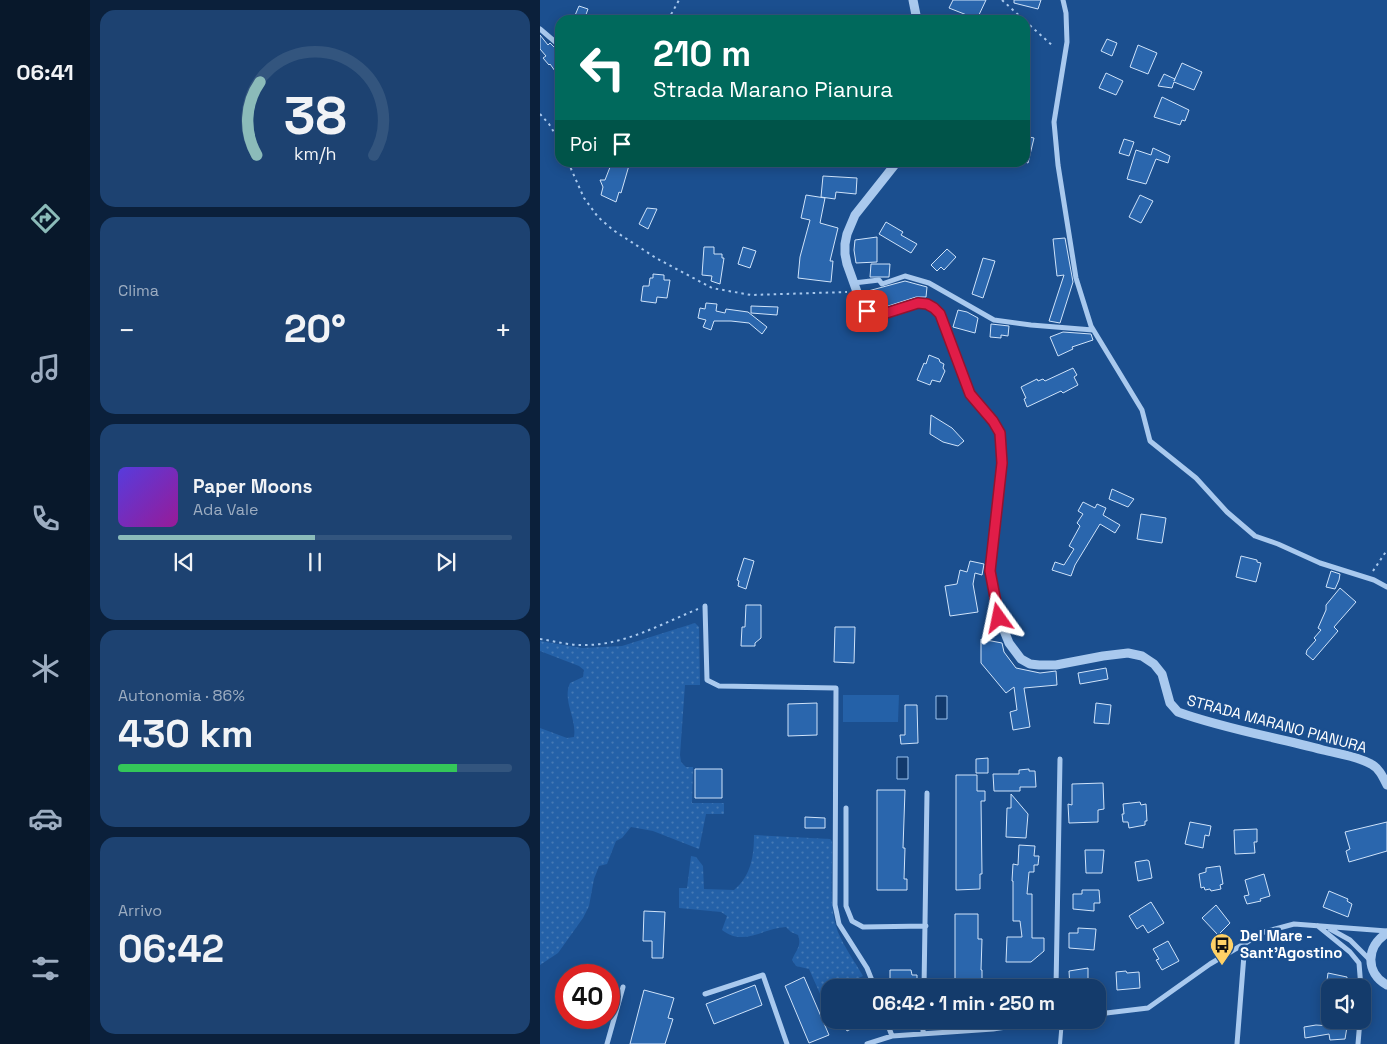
<!DOCTYPE html>
<html lang="it">
<meta charset="utf-8">
<style>
body{margin:0;font-family:"Space Grotesk",sans-serif;background:#1d4271;color:#f1f3f6;height:100vh;display:flex;flex-direction:column;font-size:19px;white-space:nowrap}
*{box-sizing:border-box;margin:0}
p{font-size:16px;color:#9dadc1}
.icon{flex:none;width:28px;height:28px;fill:none;stroke:currentColor;stroke-width:2;stroke-linecap:round;stroke-linejoin:round}
.map{position:relative;flex:1;overflow:hidden}
.details{display:flex;flex-direction:column;gap:10px;padding:10px;background:#0b203b;width:450px}
.details>*{flex:none}
.hud{position:absolute;left:15px;top:15px;width:475px;height:152px;border-radius:15px;box-shadow:0 2px 12px #0003,0 0 0 1px #33557e;background:#00695c;color:#fff;overflow:hidden}
.tools{position:absolute;left:781px;top:979px;display:grid;gap:10px}
.tools a{display:grid;place-items:center;width:50px;height:50px;border-radius:10px;background:#143b6b;box-shadow:0 2px 12px #0003,0 0 0 1px #33557e;font-size:25px}
.speed{position:absolute;left:15px;top:964px;display:flex;gap:10px;font-size:25px;font-weight:700;text-align:center}
.speed>*{display:grid;place-content:center;width:65px;height:65px;border-radius:50%;background:#143b6b;box-shadow:0 2px 12px #0003,0 0 0 1px #33557e;line-height:1}
.speed .limit{border:8px solid #d22;background:#fff;color:#111}
.pin{position:absolute;display:grid;place-items:center;width:42px;height:42px;color:#fff;margin:-21px;border-radius:10px;box-shadow:0 2px 8px #0006}
.me{position:absolute;width:55px;margin:-28px;rotate:348deg;stroke-linejoin:round;filter:drop-shadow(0 0 4px #0008)}
.turn{display:flex;align-items:center;gap:18px;height:105px;padding:0 15px;font-size:22px}
.turn .icon{width:65px;height:65px;stroke-width:2.5}
.turn b{display:block;font-size:35px;line-height:42px}
.then{display:flex;align-items:center;height:48px;padding:0 15px;background:#0003;gap:10px;font-size:19px}
.big{font-size:38px;font-weight:700;line-height:1.1}
.details .widget{flex:1;display:flex;flex-direction:column;justify-content:center;gap:8px;min-width:0;padding:0 18px;border-radius:15px;background:#1d4271}
.details .dial{align-items:center;gap:0}
.dial svg{height:130px;overflow:visible;fill:none;stroke:#33557e;stroke-width:7;stroke-linecap:round;text-anchor:middle}
.dial text{fill:#f1f3f6;stroke:none}
.song{display:flex;align-items:center;gap:15px}
.cover{width:60px;height:60px;border-radius:8px;background:linear-gradient(135deg,hsl(250 70% 55%),hsl(300 70% 35%))}
.played{height:5px;border-radius:2px;background:linear-gradient(90deg,#8bbbb9 50%,#33557e 50%)}
.keys{display:flex;justify-content:space-around;direction:ltr}
.heat{display:flex;justify-content:space-between;align-items:center;font-size:28px;direction:ltr}
.charge{height:8px;border-radius:4px;background:linear-gradient(90deg,#34c759 86%,#33557e 0)}
.trip{position:absolute;left:281px;top:979px;width:285px;height:50px;border-radius:15px;background:#143b6b;box-shadow:0 2px 12px #0003,0 0 0 1px #33557e;font-weight:700;line-height:50px;text-align:center}
main{display:flex;flex:1;min-height:0}
.tab-bar{display:flex;flex-direction:column;width:90px;justify-content:space-around;align-items:center;background:#08182b;color:#9dadc1}
.tab-bar .icon{width:35px;height:35px}
.tab-bar .active{color:#8bbbb9}
.tab-bar b{font-size:22px;color:#f1f3f6}
.map>svg:first-child{display:block}
.grass{fill:url(#grass-dots)}
.pitch{fill:#2461a8}
.water{fill:#123a6d;stroke:#9cc4f0}
.building{fill:#2a66ad;stroke:#cfe3fa}
.lines{fill:none;stroke-linecap:round;stroke-linejoin:round}
.path{stroke:#a9c9ee;stroke-width:2;stroke-dasharray:2.5 4;stroke-linecap:butt}
.service{stroke:#a9c9ee;stroke-width:4}
.minor{stroke:#a9c9ee;stroke-width:5}
.tertiary{stroke:#a9c9ee;stroke-width:9}
.route-casing{stroke:#92132f;stroke-width:12}
.route{stroke:#e11d48;stroke-width:9}
.labels{text-anchor:middle;stroke-width:5;stroke-linejoin:round;paint-order:stroke}
.street-label{font-size:15px;fill:#fff;stroke:#1b4f8f}
.poi-label{font-size:15px;font-weight:bold;fill:#fff;stroke:#1b4f8f;text-anchor:start}
</style>
<main>
<nav class="tab-bar">
<b>06:41</b>
<svg class="icon active" aria-label="directions" viewBox="0 0 24 24"><path d="M12 3l9 9-9 9-9-9zM9 14v-3h6M13 9l2 2-2 2"/></svg>
<svg class="icon" aria-label="music" viewBox="0 0 24 24"><path d="M9 18V5l10-2v13"/><circle cx="6" cy="18" r="3"/><circle cx="16" cy="16" r="3"/></svg>
<svg class="icon" aria-label="phone" viewBox="0 0 24 24"><path d="M5 4h4l2 5-3 2q2 4 5 5l2-3 5 2v4C11 20 4 13 5 4z"/></svg>
<svg class="icon" aria-label="climate" viewBox="0 0 24 24"><path d="M12 3v18M4 7l16 10M4 17L20 7"/></svg>
<svg class="icon" aria-label="car" viewBox="0 0 24 24"><path d="M5 17H2v-5l4-1 3-4h7l3 4 3 1v5h-3M9 17h6M6 11h13"/><circle cx="7" cy="17" r="2"/><circle cx="17" cy="17" r="2"/></svg>
<svg class="icon" aria-label="filters" viewBox="0 0 24 24"><path d="M4 7h16M4 17h16"/><circle cx="9" cy="7" r="2"/><circle cx="15" cy="17" r="2"/></svg>
</nav>
<section class="details">
<div class="widget dial"><svg viewBox="0 0 100 80">
<path d="M14 69A42 42 0 1 1 86 69"/>
<path d="M14 69A42 42 0 0 1 16 24" stroke="#8bbbb9"/>
<text x="50" y="56" font-size="32" font-weight="700">38</text>
<text x="50" y="72" font-size="11">km/h</text>
</svg></div>
<div class="widget"><p>Clima</p>
<div class="heat"><a>−</a><b class="big">20°</b><a>+</a></div>
</div>
<div class="widget">
<div class="song"><i class="cover"></i><div><b>Paper Moons</b><p>Ada Vale</p></div></div>
<div class="played"></div>
<div class="keys"><svg class="icon" aria-label="previous" viewBox="0 0 24 24"><path d="M18 5L8 12l10 7zM5 5v14"/></svg><svg class="icon" aria-label="pause" viewBox="0 0 24 24"><path d="M8 5v14M16 5v14"/></svg><svg class="icon" aria-label="next" viewBox="0 0 24 24"><path d="M6 5l10 7-10 7zM19 5v14"/></svg></div>
</div>
<div class="widget"><p>Autonomia · 86%</p><b class="big">430 km</b><div class="charge"></div></div>
<div class="widget"><p>Arrivo</p><b class="big">06:42</b></div>
</section>
<div class="map">
<svg width="847" height="1044" viewBox="0 0 847 1044">
<defs>
<pattern id="grass-dots" width="8" height="8" patternUnits="userSpaceOnUse" patternTransform="scale(1.25)"><rect width="8" height="8" fill="#2461a8"/><path d="M2 2h.1M6 6h.1" fill="none" stroke="#4579b5" stroke-width="1.8" stroke-linecap="round"/></pattern>
</defs>
<rect width="100%" height="100%" fill="#1b4f8f"/>
<path class="grass" d="M155,623L159,627L160,685H145L140,755L141,762L146,767H153L152,803H184V814H166L159,849L113,831L91,827L82,838L76,841L67,864L59,866L54,879L49,906L43,918L18,953L0,965V728L27,738L34,737C37,718 22,701 30,683L43,677L44,670L39,666L0,651V641L42,648L82,646Z
M214,835L290,839L292,841C293,868 288,907 298,932C304,947 315,962 323,976L299,987L290,988V991L281,996L269,969L256,966L252,960C256,950 262,946 258,935L251,932L246,927C222,928 204,947 182,930L187,916L181,912L139,908V888H147L151,856L156,857L163,866L164,889L194,890C211,876 214,856 214,835Z"/>
<path class="pitch" d="M303,695H359L358,722H303Z"/>
<path class="water" d="M396,696H407V719H396Z
M357,757H368V779H357Z"/>
<path class="building" d="M413,0H446L437,19L409,8Z
M474,0H501L498,9L474,3Z
M39,6L48,9L44,20H33Z
M0,35L8,45L10,43L20,53V78L10,64L9,65L3,58L6,56L0,49Z
M567,39L577,43L572,56L561,51Z
M598,45L617,53L608,74L590,67Z
M642,63L662,72L654,90L634,82L632,88L618,86L624,74L635,79L634,81Z
M566,73L583,81L576,95L559,88Z
M622,97L649,110L645,121L642,120L640,125L614,117Z
M485,136L494,138L488,163L485,162Z
M584,139L594,142L589,156L579,153Z
M613,148L630,156L628,163L616,159L606,184L587,179L596,150L611,155Z
M72,162H90L81,193L79,192L76,202L61,195L63,187L60,180H65Z
M283,176L317,178L316,194L296,192L295,199L281,197Z
M266,195L285,198L280,223L298,228L290,261H293L291,282L258,278L260,257L270,220L261,218Z
M600,195L613,201L601,223L589,217Z
M107,208L117,209L108,229L99,224Z
M346,222L363,232L361,235L377,244L371,253L339,234Z
M337,237V262L316,263L314,250L315,240Z
M525,238L533,282L520,323L509,321L524,275L517,276L513,239Z
M164,247H174V254H182V258H184L180,284L171,281L172,276L162,275Z
M203,247L216,251L210,268L198,264Z
M407,249L416,257L404,270L401,267L397,271L391,265Z
M443,258L455,261L443,298L432,294Z
M331,264H350L349,277H330Z
M113,274L124,275V280H130L127,298L117,297L116,303L101,301L103,286H109L110,278H113Z
M365,281L387,287L386,297H376L342,308L339,298L330,300L328,291Z
M166,303L177,304L176,311L185,313L186,309L208,312L227,327L222,334L209,323L191,321H174L171,330L163,327L166,320L158,318L160,308L165,309Z
M211,306L238,307L237,315L211,313Z
M418,310L427,312L438,318L435,333L413,327Z
M451,324L469,326L468,336L461,335V338L450,337Z
M523,332L551,334L553,340L532,347L533,349L518,356L510,337Z
M389,355L399,359L400,362L404,364L403,368L405,371L400,382L392,380L390,385L377,380L384,363L386,364Z
M533,368L537,375L534,377L538,385L523,393L521,391L487,407L484,399L486,398L481,387L497,379L498,381L503,379L505,381Z
M391,415L412,428L424,441L418,446L403,442L390,434Z
M572,489L594,499L588,507L569,499Z
M543,502L555,508L557,504L566,508L563,515L580,525L575,533L560,524L535,565L531,576L512,570L515,562L524,565L534,549L529,546L540,526L537,523L543,514L538,511Z
M601,514L626,518L622,543L597,539Z
M701,556L717,560V562L721,563L716,582L696,577Z
M204,558L214,561L206,589L198,586L199,581L197,580Z
M430,561L444,564L442,575L435,573L433,584L438,612L410,616L405,586L417,584L420,570L427,572Z
M791,571L800,574L799,580L795,589L786,587Z
M800,588L816,602L794,627L798,631L773,660L766,654L767,650L776,640L774,638L781,630L778,628L786,610V605Z
M206,605H221V638L215,643V646H201L202,627H205Z
M295,627H315L314,663L294,662Z
M441,639L462,643L464,652L476,668L500,673L516,671L517,685L484,688L490,727L473,730L470,712L477,710L474,687L466,693L441,663Z
M566,668L568,679L540,684L538,673Z
M277,703V735L248,736V704Z
M556,703L571,705L569,724L554,723Z
M365,705H377L378,743L361,744L360,735H365Z
M448,758V773H436V759Z
M155,769H182V798H155Z
M489,769V771H495L496,787H480V791H454L453,774H479V770Z
M416,775H437V791H445V801H441L442,874H440V889L416,890Z
M563,783L564,809L558,810V822L529,823L528,804L532,805V784Z
M337,790H365L363,848H365L364,879H367V890H337Z
M471,794L488,814L486,838L466,837L467,808H471Z
M600,802L601,805L606,804L607,821H605V825L589,828L588,822H583L582,814H584L583,804Z
M265,817L285,818V828H265Z
M650,822L671,826L669,836L665,835L663,848L645,844Z
M847,822V851L809,862L806,851L810,849L805,832Z
M717,829V842H714L715,853L695,854L694,830Z
M479,845L495,846L494,856H499L498,865H494V872H489L487,894H492V938H504V951L491,962H466L467,937H482L480,921H473V881H472L473,864L478,865Z
M545,850H564L562,873H546Z
M607,860L609,861L612,878L598,881L595,862Z
M680,866L683,884L680,885L681,889L671,891L670,889L665,890L664,887L661,888L659,874L666,872V868Z
M724,874L730,896L720,899L721,901L707,904L704,896L709,895L705,880Z
M542,890H559L560,903H554V911L533,909V894H542Z
M789,891L808,899L807,901L812,904L808,917L783,907Z
M611,902L624,923L608,933L603,925L597,929L589,916Z
M676,905L690,923L678,935L662,918Z
M104,911L125,912L123,958H112V941H103Z
M415,914H438V939H442L441,970H442V988H415Z
M538,928L556,929L554,950L529,948V933H538Z
M628,941L639,961L622,970L616,960L619,959L613,949Z
M548,968V988H530L529,971Z
M350,970H371L372,975H377V988H350Z
M586,971L587,973L599,972L600,988L577,990L576,972Z
M788,973L807,977L806,988H786Z
M264,977L289,1035L269,1043L245,986Z
M215,985L222,1005L174,1024L166,1004Z
M104,990L134,998L128,1018L133,1019L125,1044H90Z
M302,1020H328L307,1031Z
M776,1025L807,1027L805,1039L790,1040L789,1034L765,1038L764,1027Z"/>
<g class="lines">
<path class="path" d="M462,0L484,20
M128,20L139,0
M485,21L514,47
M0,114L9,124L20,142
M28,162L44,198L58,217L73,230L116,258L172,288L211,295L307,292
M833,571L847,550
M0,639C14,641 28,645 42,645C83,646 121,624 158,609"/>
<path class="service" d="M520,1044L522,1020"/>
<path class="minor" d="M523,0L526,13L527,42L514,122L518,165L536,278L551,326L602,410L610,441L656,478L687,512L715,536L738,544L780,563L834,580L847,587
M0,29L20,46
M314,283L339,280L342,284L365,276L389,283L454,320L491,325L553,330
M165,606L167,680L179,686L296,688L295,905L299,924L327,968L335,988
M306,808V906L312,921L323,927L386,926
M778,926L810,952L819,963L821,988
M790,929L810,940L830,960
M384,988L387,793
M516,988L520,759
M165,994L223,975L247,1044
M558,1014L608,1008L670,964L724,932L754,924L847,931
M346,1020L352,1036
M383,1034V1020
M67,1044L83,987
M327,1044L352,1036L453,1029L511,1020
M697,1044L705,942
M818,1044L820,1020"/>
<path class="tertiary" d="M373,0L377,20
M357,162L315,215L307,234L305,244V254L307,264L321,303L327,311L340,315L378,303L387,304L394,308L400,314L430,394L453,421L460,433L462,463L450,571L459,618L469,643L481,659L490,664L499,665H516L563,656L588,653L602,656L614,664L622,674L630,703L638,712C685,729 735,737 783,750C799,754 817,756 831,764C839,768 843,777 847,785
M847,933C826,946 825,973 847,985"/>
</g>
<g class="lines">
<g class="route-casing">
<path id="route" d="M327,311L340,315L378,303L387,304L394,308L400,314L430,394L453,421L460,433L462,463L450,571L459,618"/>
</g>
<use href="#route" class="route"/>
</g>
<defs>
<g id="bus-pin" transform="scale(1.25)"><path d="M0 17L-7.5 6A9.5 9.5 0 1 1 7.5 6Z" fill="#ffd166" stroke="#1b4f8f"/><path d="M-5-6H5V4H4V6H2V4H-2V6H-4V4H-5ZM-3.5-4V0h7V-4ZM-3.5 1.2v1.5H-2V1.2ZM2 1.2v1.5H3.5V1.2Z" fill="#111"/></g>
</defs>
<g fill-rule="evenodd">
<use href="#bus-pin" x="682" y="945"/>
</g>
<g class="labels">
<g class="street-label">
<text transform="translate(737 724) rotate(15)" y="5">STRADA MARANO PIANURA</text>
</g>
<g class="poi-label">
<text x="700" y="941">Del Mare -<tspan x="700" dy="17">Sant'Agostino</tspan></text>
</g>
</g>
</svg>
<div class="tools">
<a><svg class="icon" aria-label="sound" viewBox="0 0 24 24"><path d="M4 9h4l5-4v14l-5-4H4zM17 9q2 3 0 6"/></svg></a>
</div>
<div class="speed"><div class="limit">40</div></div>
<div class="pin" style="left:327px;top:311px;background:#d93025"><svg class="icon" aria-label="arrive" viewBox="0 0 24 24"><path d="M6 21V4h12l-3 4 3 4H6"/></svg></div>
<svg class="me" style="left:459px;top:618px" viewBox="-20 -20 40 40"><path d="M0-17L14 15 0 8-14 15z" fill="#e11d48" stroke="#fff" stroke-width="4"/></svg>
<div class="trip">06:42 · 1 min · 250 m</div>
<div class="hud">
<div class="turn"><svg class="icon" aria-label="left" viewBox="0 0 24 24"><path d="M17 20v-9H6M10 6l-5 5 5 5"/></svg><div><b>210 m</b>Strada Marano Pianura</div></div>
<div class="then">Poi<svg class="icon" aria-label="arrive" viewBox="0 0 24 24"><path d="M6 21V4h12l-3 4 3 4H6"/></svg></div>
</div>
</div>
</main>
